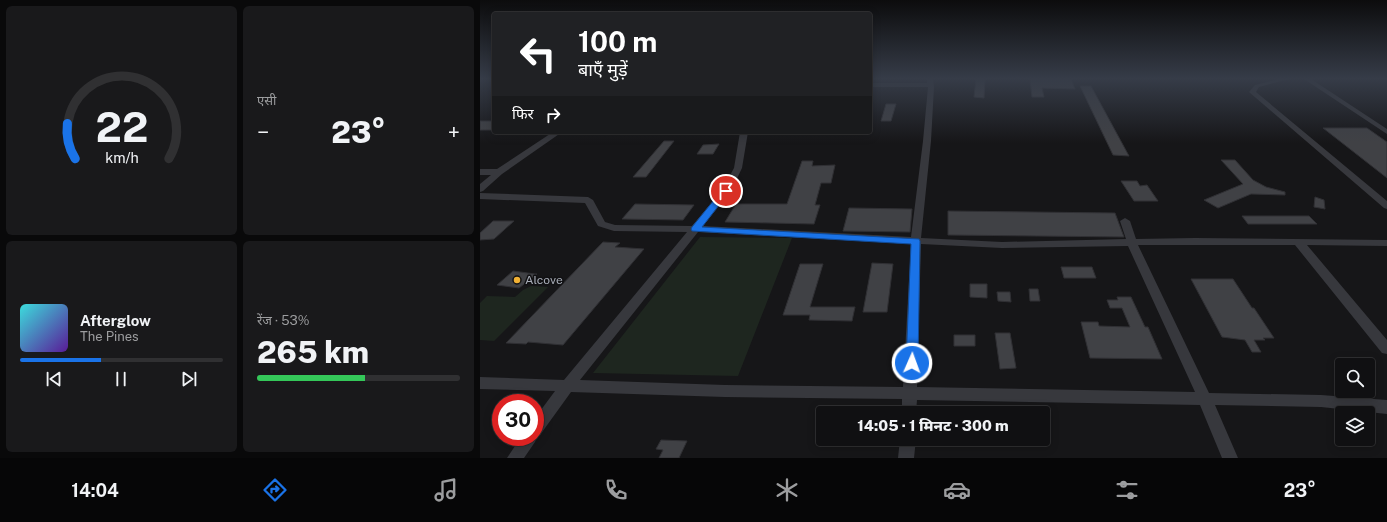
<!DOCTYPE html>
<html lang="hi">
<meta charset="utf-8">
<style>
body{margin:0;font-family:"Public Sans","Noto Sans Devanagari",sans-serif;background:#19191b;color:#f1f3f6;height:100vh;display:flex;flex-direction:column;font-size:15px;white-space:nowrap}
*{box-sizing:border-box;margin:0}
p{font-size:13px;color:#9c9d9f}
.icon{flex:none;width:22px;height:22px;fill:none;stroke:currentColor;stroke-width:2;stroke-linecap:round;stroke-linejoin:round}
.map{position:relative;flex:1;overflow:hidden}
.details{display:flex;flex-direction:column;gap:6px;padding:6px;background:#09090a;width:480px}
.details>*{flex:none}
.top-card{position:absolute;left:12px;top:12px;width:380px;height:122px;border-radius:4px;box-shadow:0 2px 10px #0003,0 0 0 1px #303032;background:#202124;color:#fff;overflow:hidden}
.tools{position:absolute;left:855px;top:358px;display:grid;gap:8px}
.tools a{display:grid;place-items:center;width:40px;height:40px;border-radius:4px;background:#101012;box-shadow:0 2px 10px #0003,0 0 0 1px #303032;font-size:20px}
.speed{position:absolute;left:12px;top:394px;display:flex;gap:8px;font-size:20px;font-weight:700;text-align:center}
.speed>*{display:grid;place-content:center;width:52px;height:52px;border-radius:50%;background:#101012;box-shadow:0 2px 10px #0003,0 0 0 1px #303032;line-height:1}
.speed .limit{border:6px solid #d22;background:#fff;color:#111}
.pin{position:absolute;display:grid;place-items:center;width:34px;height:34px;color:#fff;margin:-17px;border:2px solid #fff;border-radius:50%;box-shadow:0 1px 4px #0007}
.me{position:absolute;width:44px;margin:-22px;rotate:2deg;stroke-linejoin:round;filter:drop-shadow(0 0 3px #0008)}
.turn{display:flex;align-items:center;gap:14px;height:84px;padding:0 20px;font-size:18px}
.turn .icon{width:52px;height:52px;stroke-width:2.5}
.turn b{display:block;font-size:28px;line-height:34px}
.then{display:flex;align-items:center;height:38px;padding:0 20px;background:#0003;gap:8px;font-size:15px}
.big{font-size:30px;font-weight:800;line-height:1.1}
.details .widget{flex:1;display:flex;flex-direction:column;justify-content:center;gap:6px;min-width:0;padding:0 14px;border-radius:6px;background:#19191b}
.details .dial{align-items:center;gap:0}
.dial svg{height:104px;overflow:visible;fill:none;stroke:#303032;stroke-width:7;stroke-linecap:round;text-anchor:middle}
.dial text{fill:#f1f3f6;stroke:none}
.song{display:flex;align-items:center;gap:12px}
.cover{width:48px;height:48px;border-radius:6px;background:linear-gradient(135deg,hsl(180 70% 55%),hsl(270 70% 35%))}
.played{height:4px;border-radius:2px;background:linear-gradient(90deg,#1a73e8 40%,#303032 40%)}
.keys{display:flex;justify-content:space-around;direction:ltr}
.heat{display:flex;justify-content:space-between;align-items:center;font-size:22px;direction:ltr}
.charge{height:6px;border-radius:3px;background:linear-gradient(90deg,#34c759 53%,#303032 0)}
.details .tiles{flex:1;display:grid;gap:6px;grid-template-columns:repeat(2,1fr)}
.trip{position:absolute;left:336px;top:406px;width:234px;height:40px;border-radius:4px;background:#101012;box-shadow:0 2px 10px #0003,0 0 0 1px #303032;font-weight:800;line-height:40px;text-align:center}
.tab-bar{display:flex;height:64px;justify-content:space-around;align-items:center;background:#060607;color:#9c9d9f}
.tab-bar .icon{width:28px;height:28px}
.tab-bar .current{color:#1a73e8}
.tab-bar b{font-size:18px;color:#f1f3f6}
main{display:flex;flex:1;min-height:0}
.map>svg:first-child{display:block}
.green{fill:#1e261f}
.building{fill:#404145;stroke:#303034}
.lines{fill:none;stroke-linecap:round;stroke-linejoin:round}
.minor{fill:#37383d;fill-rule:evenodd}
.route{fill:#1a73e8;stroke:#114b97}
.poi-dot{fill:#f2b134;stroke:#111113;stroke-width:1.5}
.labels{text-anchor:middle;stroke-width:3;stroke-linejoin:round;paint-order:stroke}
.poi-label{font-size:12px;fill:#a8adb8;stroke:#111113;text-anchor:start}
</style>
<main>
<section class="details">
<div class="tiles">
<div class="widget dial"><svg viewBox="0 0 100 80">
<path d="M14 69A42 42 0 1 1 86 69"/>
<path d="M14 69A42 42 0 0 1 8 42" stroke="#1a73e8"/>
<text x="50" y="56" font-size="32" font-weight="700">22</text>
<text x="50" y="72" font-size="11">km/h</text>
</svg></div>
<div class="widget"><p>एसी</p>
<div class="heat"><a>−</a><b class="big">23°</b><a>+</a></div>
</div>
<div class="widget">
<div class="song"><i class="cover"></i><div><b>Afterglow</b><p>The Pines</p></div></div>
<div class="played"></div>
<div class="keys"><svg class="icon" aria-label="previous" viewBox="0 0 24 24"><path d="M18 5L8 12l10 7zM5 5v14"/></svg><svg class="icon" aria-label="pause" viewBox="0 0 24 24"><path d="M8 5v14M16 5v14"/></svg><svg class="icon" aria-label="next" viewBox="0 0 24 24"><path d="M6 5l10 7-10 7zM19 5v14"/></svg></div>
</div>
<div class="widget"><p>रेंज · 53%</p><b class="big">265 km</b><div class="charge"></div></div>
</div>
</section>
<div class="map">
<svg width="907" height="458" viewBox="0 0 907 458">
<rect width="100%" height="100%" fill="#161618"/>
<path class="green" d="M220,237L312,238L258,376L113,373Z
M51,286L68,287L14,341L0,340V303L7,296L35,297L43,290Z"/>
<path class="building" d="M496,79H505L504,98L494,97Z
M550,79H591L595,89L562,88L564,97H552Z
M600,86H611L649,156L633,155Z
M406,104H416L411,121H401Z
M0,121H14V130H0Z
M843,128H887L907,142V178Z
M184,141H194L166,177H153Z
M239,144L233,154H217L223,145Z
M741,160H755L773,180L786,187L805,192V195L771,194L738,208L724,200L763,184Z
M322,161H333L332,166L355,165L351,183H341L335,205H340L334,224L245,222L256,204H307Z
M641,181H657L660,186L667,185L678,201H654Z
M835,197L844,200L845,209L834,207Z
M155,204L214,205L203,220L142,219Z
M369,208L432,209L430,232L363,231Z
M468,211L635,213L644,237L468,235Z
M762,216H829L837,224H768Z
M13,221H34L14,239L0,240V233Z
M123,242L140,243L135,247L164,249L83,345L48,342L46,344L26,343Z
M392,263L413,264L407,312H383Z
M320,264H343L330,307H375L372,321L329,320L330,315H303Z
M581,267H612L616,278H584Z
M33,271L55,274H57L39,288L17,285Z
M711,279H753L772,308H774L794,338H783L785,340H774L781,352H772L765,340L742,337Z
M490,284H507V298L490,297Z
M549,289H558L560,301H550Z
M517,292H530L531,302L518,301Z
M637,297H651L665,327H668L682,359L610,358L601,322H618L619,326L650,327L642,308H630L627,300H638Z
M515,333H530L536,368L520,369Z
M474,335H495V346H474Z
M181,440L207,441L199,458H179L183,450L176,449Z"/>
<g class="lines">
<path class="minor" d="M447,79H453L454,87L451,141L441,238L522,242L646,239L640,221L645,218L650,221L656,239L715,238L907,240V246L827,245L907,340V354L902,353L815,245H658L729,393L841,395L907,400V414L841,407L735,405L758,458H742L720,405L437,400L436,413H422V399L245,397L91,392L60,435L57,436L55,442L44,458H27L41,437H55V418L75,391L0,389V377L84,380L207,232L134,231L118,226L105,203L0,199V193L108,197L113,200L125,222L135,225L212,226L242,190L254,168L260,132H268L262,168L251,191L223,226L431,237L443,141L448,87H390V83H447ZM218,232L431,244L423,387L245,385L100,380ZM441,244L522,248L648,246L715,392L437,387Z
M799,79H809L779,87L776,92L907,201V209L904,208L769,92L775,85Z
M824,79H831L907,129V134Z
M73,132H82L22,174L3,191L0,192V184L11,175H0V169H17Z
M420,439H436L434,458H418Z"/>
</g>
<linearGradient id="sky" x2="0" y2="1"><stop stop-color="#0c0c0d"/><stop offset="0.55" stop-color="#363c48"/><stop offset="1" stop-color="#363c48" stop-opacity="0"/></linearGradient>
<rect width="907" height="143" fill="url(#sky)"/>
<path class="route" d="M246,188L250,191L222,227L439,239L440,241L438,363L436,367L432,368L427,367L426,363L431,244L212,231L211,229L212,227L243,189Z"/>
<circle class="poi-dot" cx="37" cy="280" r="4"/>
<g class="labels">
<g class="poi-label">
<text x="45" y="284">Alcove</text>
</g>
</g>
</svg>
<div class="tools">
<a><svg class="icon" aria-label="search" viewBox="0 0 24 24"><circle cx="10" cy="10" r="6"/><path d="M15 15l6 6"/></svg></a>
<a><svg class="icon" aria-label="layers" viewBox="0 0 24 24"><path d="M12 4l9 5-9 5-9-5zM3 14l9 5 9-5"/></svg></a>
</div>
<div class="speed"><div class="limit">30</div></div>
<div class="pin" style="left:246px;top:191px;background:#d93025"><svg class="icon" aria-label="arrive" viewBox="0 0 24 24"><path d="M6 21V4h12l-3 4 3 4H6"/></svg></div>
<svg class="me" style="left:432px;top:363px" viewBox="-20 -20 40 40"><circle r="17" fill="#1a73e8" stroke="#fff" stroke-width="3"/><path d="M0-11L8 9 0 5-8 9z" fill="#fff"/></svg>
<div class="trip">14:05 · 1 मिनट · 300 m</div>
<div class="top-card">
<div class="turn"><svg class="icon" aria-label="left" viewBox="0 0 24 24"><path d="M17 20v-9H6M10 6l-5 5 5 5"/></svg><div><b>100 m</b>बाएँ मुड़ें</div></div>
<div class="then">फिर<svg class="icon" aria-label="right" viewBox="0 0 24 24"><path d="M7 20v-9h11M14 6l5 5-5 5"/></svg></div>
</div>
</div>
</main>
<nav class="tab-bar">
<b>14:04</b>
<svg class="icon current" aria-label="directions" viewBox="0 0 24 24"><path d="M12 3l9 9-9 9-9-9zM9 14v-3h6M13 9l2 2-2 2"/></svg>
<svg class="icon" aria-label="music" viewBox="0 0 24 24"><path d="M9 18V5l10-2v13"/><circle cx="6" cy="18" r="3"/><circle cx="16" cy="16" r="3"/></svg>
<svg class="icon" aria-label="phone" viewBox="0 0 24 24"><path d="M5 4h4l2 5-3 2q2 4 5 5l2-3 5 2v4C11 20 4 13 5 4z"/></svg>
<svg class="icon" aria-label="climate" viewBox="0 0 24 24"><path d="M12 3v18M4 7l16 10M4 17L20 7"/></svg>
<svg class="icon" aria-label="car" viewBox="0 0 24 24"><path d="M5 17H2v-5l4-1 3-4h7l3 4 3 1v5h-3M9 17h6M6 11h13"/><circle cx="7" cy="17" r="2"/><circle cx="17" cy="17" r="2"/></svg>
<svg class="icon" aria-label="filters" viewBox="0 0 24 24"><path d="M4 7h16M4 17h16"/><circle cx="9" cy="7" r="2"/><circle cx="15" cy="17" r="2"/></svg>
<b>23°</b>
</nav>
